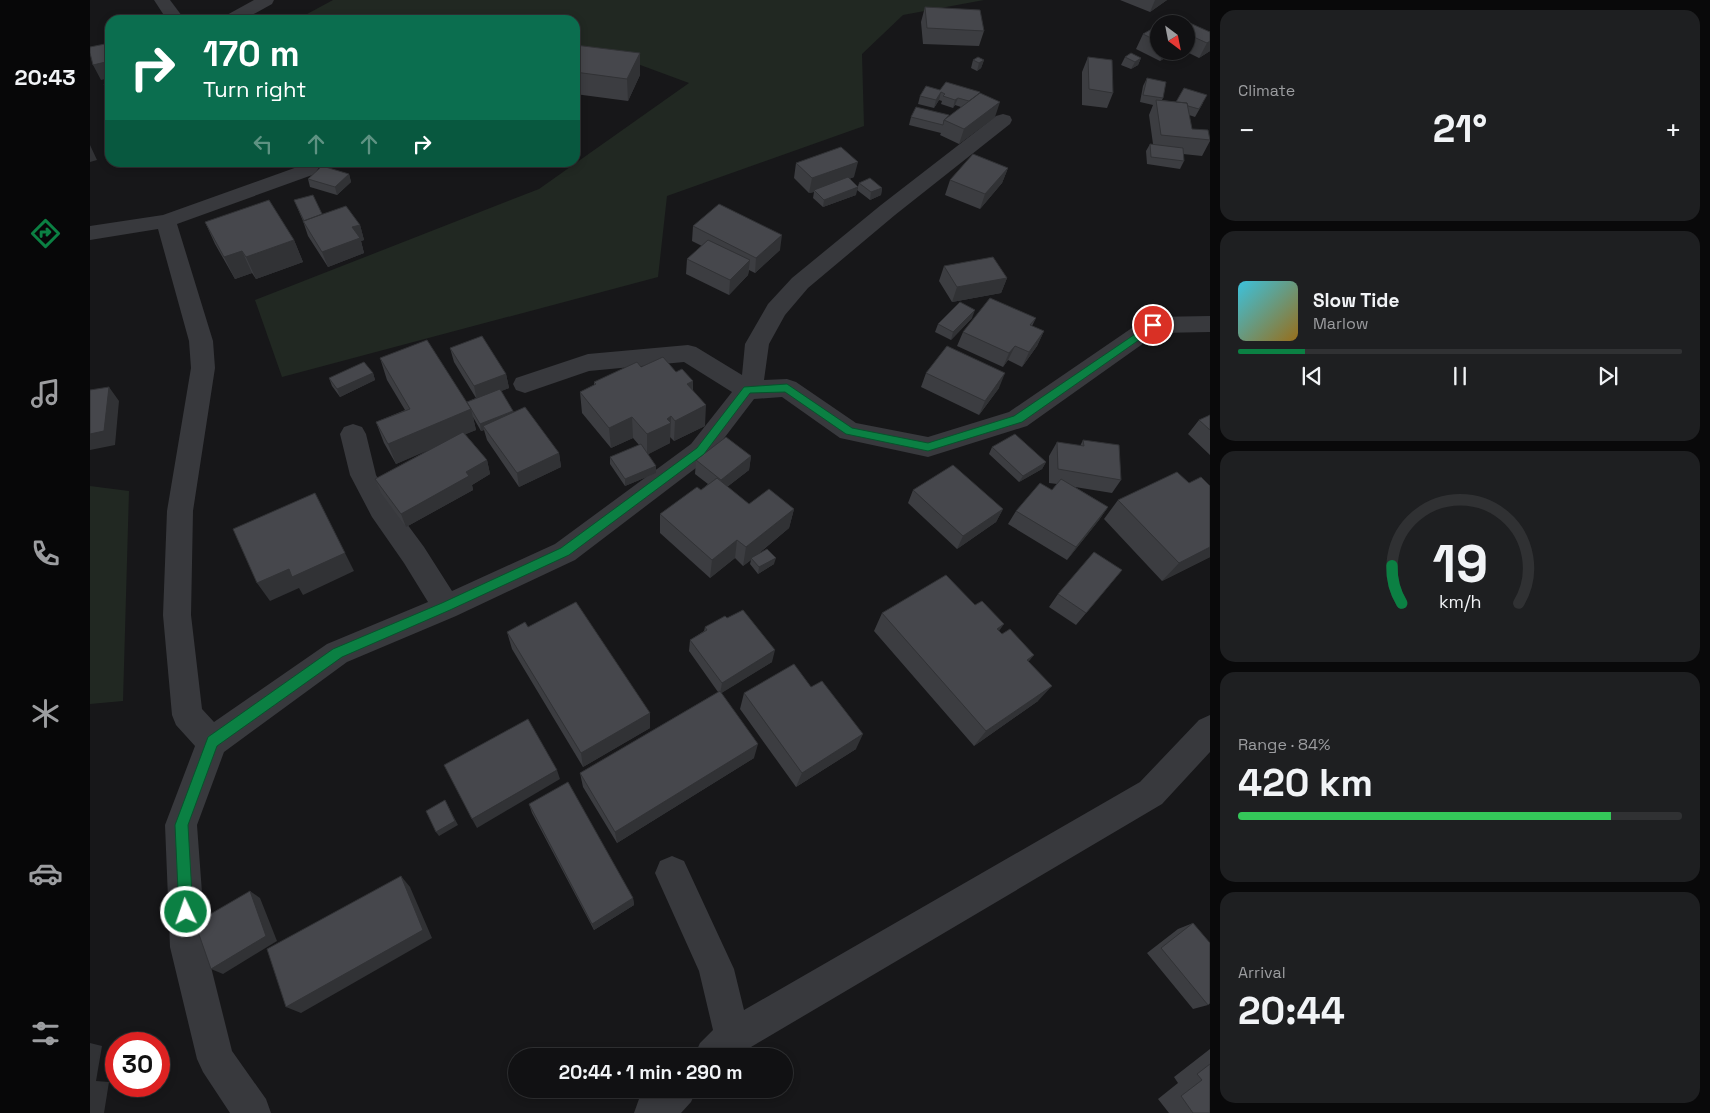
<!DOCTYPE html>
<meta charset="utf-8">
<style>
body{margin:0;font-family:"Space Grotesk",sans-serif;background:#1e1f21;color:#f1f3f6;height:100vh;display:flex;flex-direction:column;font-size:19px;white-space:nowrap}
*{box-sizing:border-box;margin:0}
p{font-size:16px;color:#9c9da0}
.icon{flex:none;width:28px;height:28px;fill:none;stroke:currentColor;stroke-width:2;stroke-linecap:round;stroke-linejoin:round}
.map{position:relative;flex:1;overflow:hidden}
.drawer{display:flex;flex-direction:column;gap:10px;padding:10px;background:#09090a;width:500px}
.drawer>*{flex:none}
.banner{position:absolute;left:15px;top:15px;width:475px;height:152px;border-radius:15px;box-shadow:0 2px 8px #0003,0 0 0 1px #303133;background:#0b6e4f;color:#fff;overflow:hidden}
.needle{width:32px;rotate:148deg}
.tools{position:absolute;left:1060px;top:15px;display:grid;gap:10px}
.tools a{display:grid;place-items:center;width:45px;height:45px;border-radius:50%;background:#111113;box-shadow:0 2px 8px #0003,0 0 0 1px #303133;font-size:25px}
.speed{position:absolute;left:15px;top:1032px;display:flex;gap:10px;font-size:25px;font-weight:700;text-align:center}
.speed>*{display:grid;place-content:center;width:65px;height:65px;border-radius:50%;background:#111113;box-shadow:0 2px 8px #0003,0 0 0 1px #303133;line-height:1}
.speed .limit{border:8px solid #d22;background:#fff;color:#111}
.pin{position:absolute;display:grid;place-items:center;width:42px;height:42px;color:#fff;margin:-21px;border:2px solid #fff;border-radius:50%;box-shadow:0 1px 5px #0007}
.me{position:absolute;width:55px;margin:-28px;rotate:357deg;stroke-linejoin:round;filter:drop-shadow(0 0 4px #0008)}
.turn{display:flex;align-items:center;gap:18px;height:105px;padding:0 15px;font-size:22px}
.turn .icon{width:65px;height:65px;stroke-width:2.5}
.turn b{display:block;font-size:35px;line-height:42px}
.lanes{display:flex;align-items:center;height:48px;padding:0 15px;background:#0003;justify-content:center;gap:25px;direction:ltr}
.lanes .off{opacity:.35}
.big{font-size:38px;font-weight:600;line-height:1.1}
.drawer .card{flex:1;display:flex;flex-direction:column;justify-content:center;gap:8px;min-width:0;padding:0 18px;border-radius:15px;background:#1e1f21}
.drawer .dial{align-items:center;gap:0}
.dial svg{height:130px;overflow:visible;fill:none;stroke:#303133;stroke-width:7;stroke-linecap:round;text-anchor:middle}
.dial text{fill:#f1f3f6;stroke:none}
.song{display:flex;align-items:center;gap:15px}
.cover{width:60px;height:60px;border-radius:8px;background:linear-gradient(135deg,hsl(190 70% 55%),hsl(40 70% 35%))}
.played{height:5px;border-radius:2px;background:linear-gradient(90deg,#0b8043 15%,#303133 15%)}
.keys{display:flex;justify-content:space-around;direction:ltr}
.heat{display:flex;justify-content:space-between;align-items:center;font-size:28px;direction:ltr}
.charge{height:8px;border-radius:4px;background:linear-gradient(90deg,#34c759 84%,#303133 0)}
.trip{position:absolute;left:418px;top:1048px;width:285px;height:50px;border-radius:25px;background:#111113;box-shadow:0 2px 8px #0003,0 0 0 1px #303133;font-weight:600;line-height:50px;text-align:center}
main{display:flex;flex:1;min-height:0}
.tab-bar{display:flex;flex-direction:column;width:90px;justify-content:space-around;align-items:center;background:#070708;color:#9c9da0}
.tab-bar .icon{width:35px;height:35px}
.tab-bar .active{color:#0b8043}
.tab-bar b{font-size:22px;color:#f1f3f6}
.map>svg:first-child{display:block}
.green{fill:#212822}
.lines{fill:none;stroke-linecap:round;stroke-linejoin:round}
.minor{fill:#38393d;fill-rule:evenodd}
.wall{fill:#3c3d41}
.shaded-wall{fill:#313235}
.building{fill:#46474c;stroke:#313235}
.route{fill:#0b8043;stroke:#07532c}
</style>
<main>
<nav class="tab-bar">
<b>20:43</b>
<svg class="icon active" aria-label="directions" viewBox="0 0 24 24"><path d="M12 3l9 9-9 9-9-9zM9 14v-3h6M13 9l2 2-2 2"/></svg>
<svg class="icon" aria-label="music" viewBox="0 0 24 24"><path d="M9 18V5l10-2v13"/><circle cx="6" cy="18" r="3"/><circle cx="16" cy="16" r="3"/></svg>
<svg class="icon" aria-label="phone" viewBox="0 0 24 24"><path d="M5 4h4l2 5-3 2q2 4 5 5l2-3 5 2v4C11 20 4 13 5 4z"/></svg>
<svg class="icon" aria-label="climate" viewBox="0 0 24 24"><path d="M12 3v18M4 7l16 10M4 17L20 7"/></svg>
<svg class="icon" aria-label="car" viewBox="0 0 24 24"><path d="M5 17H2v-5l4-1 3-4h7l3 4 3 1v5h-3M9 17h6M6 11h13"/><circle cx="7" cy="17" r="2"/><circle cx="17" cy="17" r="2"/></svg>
<svg class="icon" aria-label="filters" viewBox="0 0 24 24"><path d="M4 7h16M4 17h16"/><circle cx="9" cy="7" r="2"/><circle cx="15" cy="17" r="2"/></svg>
</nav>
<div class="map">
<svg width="1120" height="1113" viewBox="0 0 1120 1113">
<rect width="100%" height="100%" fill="#171719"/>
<path class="green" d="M243,0H894L813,15L772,54L774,126L577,196L568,277L192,377L165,300L449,189L599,83L507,49L485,55V20H206Z
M0,486L39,491L33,701L0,704Z"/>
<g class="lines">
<path class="minor" d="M64,0H80L95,20H77Z
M164,0H184L182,4L153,20H132L135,16Z
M913,114L920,116L922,120L920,124L805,215L718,288L695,315L679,344L674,380L697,379L706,382L766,423L838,437L919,412L1055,319L1063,317L1120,316V332L1068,333L937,426L838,457L750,438L692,397L664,399L619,458L485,560L366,616L257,662L134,752L107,825L116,947L142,1051L176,1099L181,1113H140L113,1072L107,1059L80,947L75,825L105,746L86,725L82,715L73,615L77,511L101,368L99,341L68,229L0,240V226L73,215L210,166L212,162H232L225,174L87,224L123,341L125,368L103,511L101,615L112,709L124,722L237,644L338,602L314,563L282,517L260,475L250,434L254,427L263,424L272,427L276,434L286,475L300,501L334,547L362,591L465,544L601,444L642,392L594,362L499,371L435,393L426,390L423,384L426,378L498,354L598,345L606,347L652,375L655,344L678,304L702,278L791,205L906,116Z
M1120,715V752L1072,804L656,1050L650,1056H604L610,1043L623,1030L609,971L565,873L570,861L582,856L594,861L644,969L654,1010L1050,782L1109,720Z
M561,1089H607L601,1102L591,1113H544L549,1099Z"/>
</g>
<path class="wall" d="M1030,0H1077L1060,12Z
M835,7L894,31L889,46L833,44L831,22Z
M1096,24L1120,32V51L1109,58L1095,51H1096Z
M1069,25V51H1086L1070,61L1046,49L1053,34Z
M485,45L550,75L538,101L485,94Z
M998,57L1023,93L1017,108L992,105V72Z
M1035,57L1051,58L1048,65L1041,69L1031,65Z
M883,60H894L891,68L887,71L881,68Z
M1057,78L1073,98L1072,100L1086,102L1113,103L1105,117L1099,115L1102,129L1120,140V141L1112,156L1093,154L1094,161L1090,169L1057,164L1056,151L1060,144H1063L1059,115L1063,105L1050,102L1053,86Z
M850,90L890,92L889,94L905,117L869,144L850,135L851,133L819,125L821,117H859L871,107L865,105L863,108L851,104L852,101L849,100L844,108L828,104L830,96Z
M301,162H324L318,168Z
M706,163L764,177L759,179L766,195L733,207L723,198L724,192L719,193L704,178Z
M918,168L912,183L890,209L855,195L860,180Z
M259,174L261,182L247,195L220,187L218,179Z
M769,183L792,188L791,195L780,200L767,190Z
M204,200L232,214L270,225L274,240L271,241L274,253L238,267L218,236L213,221Z
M115,222L204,240L213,262L166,279L162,273L145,279L125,244Z
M603,226L690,250L665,273L659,270L658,275L639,295L596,274L597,259L612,246L602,241Z
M854,266L917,278L911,293L862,302L849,281Z
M882,318L861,340L845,332L848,324Z
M946,318L942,326L954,331L947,346L932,367L918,360L913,367L867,346L873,332Z
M360,348L416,374L419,388L411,391L423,411L424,412L469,453L471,467L429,487L397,440L394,430L391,431L383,417L386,430L375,434L397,460L400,474L382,485L383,490L316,527L291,493L285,479L344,447L306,464L294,443L286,422L315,410L297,380L290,358L377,402L386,398L364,362Z
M586,372L603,381V390L615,426L584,441L580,437V443L558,454L566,473L535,486L520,464V457L549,445L543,438L521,448L492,413L490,392L504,385V382Z
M283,373L285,380L250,397L242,386L239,378Z
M836,373L909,388L889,415L831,387Z
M1120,415V455L1098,434L1109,420Z
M993,440L1031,480L1022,493L985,487L1018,507L1009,520L977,560L918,524L926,511L962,490L967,484L959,483V456L967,442L990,446Z
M902,447L956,462L952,469L929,482L899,454Z
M661,456L659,470L637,487L659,504L704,509L699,528L667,555L684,564L668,574L660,564L661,560L653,566L645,558L620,578L570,533V514L611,490L618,484L605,474L606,460Z
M1099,483L1120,486V557L1072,581L1014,519L1028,500Z
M823,490L913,509L906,522L867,549L818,503Z
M1032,570L986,625L959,607L968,594Z
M792,613L909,631L939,662L948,701L884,746L784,631Z
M637,618L682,662L631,693L664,758L527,843L493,787L490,773L628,692L599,651L600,640L614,631L615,627Z
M438,627L560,728L493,767L422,649L417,632Z
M721,687L766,749L706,787L650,709L654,693Z
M439,804L543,898L544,905L504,930L442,813Z
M1103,923L1118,1005L1103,1009L1057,953L1088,929Z
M1120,1049V1113H1079L1068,1099L1088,1083L1084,1077Z"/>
<path class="shaded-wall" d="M1065,0H1077L1060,12Z
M1120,41V51L1109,58L1117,43Z
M1074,51H1086L1070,61Z
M550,53V75L538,101L537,79Z
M1051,58L1048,65L1041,69L1045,62Z
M894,60L891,68L887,71L889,63Z
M20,61V78L11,80L3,65Z
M851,92L849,100L844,108L846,100Z
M868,98L865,105L863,108L865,100Z
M910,102L905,117L869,144L874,129Z
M0,145L7,160L0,162Z
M317,162H324L318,168Z
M768,162L764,177L725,191L724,190V192L719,193L722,178Z
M918,168L912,183L890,209L895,194Z
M259,174L261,182L247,195L245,187Z
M768,187L766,195L733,207L734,200Z
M792,188L791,195L780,200L781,192Z
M270,225L274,240L271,241L274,253L238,267L232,252L262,227Z
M692,235L690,250L665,273L666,258Z
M204,240L213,262L166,279L156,257Z
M152,251L162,273L145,279L134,257Z
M660,260L658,275L639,295L640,280Z
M917,278L911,293L862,302L867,287Z
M885,310L882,318L861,340L863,332Z
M954,331L947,346L932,367L939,352Z
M925,346L918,360L913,367L919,353Z
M283,373L285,380L250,397L247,389Z
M915,373L909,388L889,415L895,401Z
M416,374L419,388L387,401L384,386Z
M603,381L602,402L597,384Z
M19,387L29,401L25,445L0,450V434Z
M616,405L615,426L584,441L585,421Z
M381,409L386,430L306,464L298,444Z
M423,411L425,418L393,426L394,430L391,431L390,424Z
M581,416L580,443L557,455V434Z
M542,417L543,438L521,448L519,428Z
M469,453L471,467L429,487L427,473Z
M661,456L659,470L629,493L631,480Z
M397,460L400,474L382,485L383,490L316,527L311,514L376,472Z
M956,462L952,469L929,482L933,476Z
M566,466V473L535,486V479Z
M225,493L264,571L213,595L209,588L180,601L167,583Z
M1018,507L1009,520L977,560L986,547Z
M704,509L699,528L662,559L661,558V560L653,566L656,547Z
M913,509L906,522L867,549L873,536Z
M647,540L645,558L620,578L622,560Z
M1120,547V557L1072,581L1089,563Z
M686,558L684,564L668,574L669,567Z
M914,624L902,641L907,629Z
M685,650L682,662L630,694L632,683Z
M944,655L931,671L937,660Z
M962,686L948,701L884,746L896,731Z
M560,713V728L493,767L491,753Z
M773,734L766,749L706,787L712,773Z
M668,744L664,758L527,843L525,832Z
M467,770L470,779L387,828L382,819Z
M355,800L368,825L349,836L346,832Z
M311,876L320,887L342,938L211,1013L196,1007Z
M160,891L170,898L187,941L133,974L121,969Z
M543,898L544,905L504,930L502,924Z
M0,1043L12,1046L6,1081L19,1082L14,1113H0Z"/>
<path class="building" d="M835,7L890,10L894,31L837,28Z
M1084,16L1120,32V41L1117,43L1097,34H1096V24H1071Z
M1069,25V42L1053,34Z
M20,43V61L3,65L0,53V47Z
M485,45L550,53L537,79L485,72Z
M1041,53L1051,58L1045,62L1035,57Z
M888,57L894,60L889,63L883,60Z
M998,57L1022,60L1023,93L999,89Z
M1057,78L1076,82L1073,98L1053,95Z
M20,82V100L14,84Z
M856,82L890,92L887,95L879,101L868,98L865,100L853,96L855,94L851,92L846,100L830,96L836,86L850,90Z
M1094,88L1117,95L1109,109L1098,106L1097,103L1086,102Z
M890,93L910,102L874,129L854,120Z
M1066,100L1097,103L1102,129L1118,130L1120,140L1071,135Z
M826,107L859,115L854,120L853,125L821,117Z
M1060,144L1093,148L1094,161L1061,157Z
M751,147L768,162L722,178L706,163Z
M883,154L918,168L895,194L860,180Z
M232,166L259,174L245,187L218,179Z
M758,177L768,187L734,200L724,190Z
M780,178L792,188L781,192L769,183Z
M223,195L232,214L214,221L204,200Z
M179,200L204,240L156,257L152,251L134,257L115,222Z
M629,204L692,235L666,258L603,226Z
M256,206L270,225L262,227L270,238L232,252L213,221Z
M618,240L660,260L640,280L597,259Z
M903,257L917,278L867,287L854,266Z
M900,298L946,318L940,325L954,331L939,352L925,346L919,353L873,332Z
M870,302L885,310L863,332L848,324Z
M392,336L416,374L384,386L360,348Z
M337,340L381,409L298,444L286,422L320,409L290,358Z
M857,346L915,373L895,401L836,373Z
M573,357L586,372L592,369L603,381L597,384L616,405L585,421L581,416L577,419L581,423L557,434L542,417L519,428L490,392L506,384L504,382L547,362L551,367Z
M274,362L283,373L247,389L239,378Z
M19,387L14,431L0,434V390Z
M410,389L423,411L390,424L377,402Z
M435,407L469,453L427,473L393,426Z
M1120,415V430L1109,420Z
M373,432L397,460L376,472L379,476L311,514L285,479Z
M925,434L956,462L933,476L902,447Z
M636,437L661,456L631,480L606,460Z
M993,440L1029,445L1031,480L968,469L967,442L994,446Z
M551,444L566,466L535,479L520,457Z
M863,465L913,509L873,536L823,490Z
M1087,472L1099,483L1111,477L1120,486V547L1089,563L1028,500Z
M627,478L659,504L679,489L704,509L656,547L647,540L622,560L570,514L607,487L611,490Z
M971,479L1018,507L986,547L926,511L950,483L962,490Z
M225,493L255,553L202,577L199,569L167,583L143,529Z
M677,549L686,558L669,567L661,558Z
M1004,552L1032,570L996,613L968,594Z
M856,575L885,605L892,601L914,624L907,629L912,634L920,629L944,655L937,660L962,686L896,731L792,613Z
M486,602L560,713L491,753L417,632L435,622L438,627Z
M653,610L685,650L632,683L600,640L617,630L615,627L635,616L637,618Z
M704,664L721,687L732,681L773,734L712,773L654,693Z
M630,691L668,744L525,832L490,773Z
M438,719L467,770L382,819L354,765Z
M478,782L543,898L502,924L439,804Z
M355,800L365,821L346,832L336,811Z
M311,876L333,930L196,1007L177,949Z
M160,891L176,936L121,969L105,923Z
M1103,923L1120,943V1003L1118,1005L1071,948Z
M1120,1064V1113H1103L1091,1096L1112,1080L1107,1074Z"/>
<path class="route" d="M1063,322L1068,325L1066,328L932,422L838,451L756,434L695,392L660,393L614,454L479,555L360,610L252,657L127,746L98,825L103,912L101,917L96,919L91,917L89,912L85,825L118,737L243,649L352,603L471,548L607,448L654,387L697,384L762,428L838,443L924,416Z"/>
</svg>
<div class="tools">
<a><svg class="needle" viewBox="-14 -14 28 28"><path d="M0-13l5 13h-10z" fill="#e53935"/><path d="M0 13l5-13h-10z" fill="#9c9da0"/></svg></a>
</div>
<div class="speed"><div class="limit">30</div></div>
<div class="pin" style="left:1063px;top:325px;background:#d93025"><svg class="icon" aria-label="arrive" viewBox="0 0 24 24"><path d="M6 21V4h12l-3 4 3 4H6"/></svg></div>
<svg class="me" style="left:96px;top:912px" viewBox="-20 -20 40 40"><circle r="17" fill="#0b8043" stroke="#fff" stroke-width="3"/><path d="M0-11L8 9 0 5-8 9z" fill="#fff"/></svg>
<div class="trip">20:44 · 1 min · 290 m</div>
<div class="banner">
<div class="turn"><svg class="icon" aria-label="right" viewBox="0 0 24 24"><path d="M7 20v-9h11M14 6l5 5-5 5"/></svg><div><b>170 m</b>Turn right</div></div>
<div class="lanes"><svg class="icon off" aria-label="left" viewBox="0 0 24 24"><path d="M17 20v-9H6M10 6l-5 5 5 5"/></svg><svg class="icon off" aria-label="ahead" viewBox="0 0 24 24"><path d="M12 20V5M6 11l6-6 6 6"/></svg><svg class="icon off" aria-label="ahead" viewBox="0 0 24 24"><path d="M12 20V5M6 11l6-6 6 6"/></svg><svg class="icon" aria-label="right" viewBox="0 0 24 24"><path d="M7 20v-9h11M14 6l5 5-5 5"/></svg></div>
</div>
</div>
<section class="drawer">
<div class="card"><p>Climate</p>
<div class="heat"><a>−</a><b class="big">21°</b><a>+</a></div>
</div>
<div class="card">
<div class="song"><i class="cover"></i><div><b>Slow Tide</b><p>Marlow</p></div></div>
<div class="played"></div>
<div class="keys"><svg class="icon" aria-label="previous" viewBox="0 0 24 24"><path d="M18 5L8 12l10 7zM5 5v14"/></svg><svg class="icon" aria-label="pause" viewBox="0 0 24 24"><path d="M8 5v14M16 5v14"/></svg><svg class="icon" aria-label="next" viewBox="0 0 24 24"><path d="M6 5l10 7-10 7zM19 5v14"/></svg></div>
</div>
<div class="card dial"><svg viewBox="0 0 100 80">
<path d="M14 69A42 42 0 1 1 86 69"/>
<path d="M14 69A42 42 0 0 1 8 46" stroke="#0b8043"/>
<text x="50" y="56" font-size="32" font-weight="700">19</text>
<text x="50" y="72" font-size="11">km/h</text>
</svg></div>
<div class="card"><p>Range · 84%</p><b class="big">420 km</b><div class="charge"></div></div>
<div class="card"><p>Arrival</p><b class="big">20:44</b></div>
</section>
</main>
